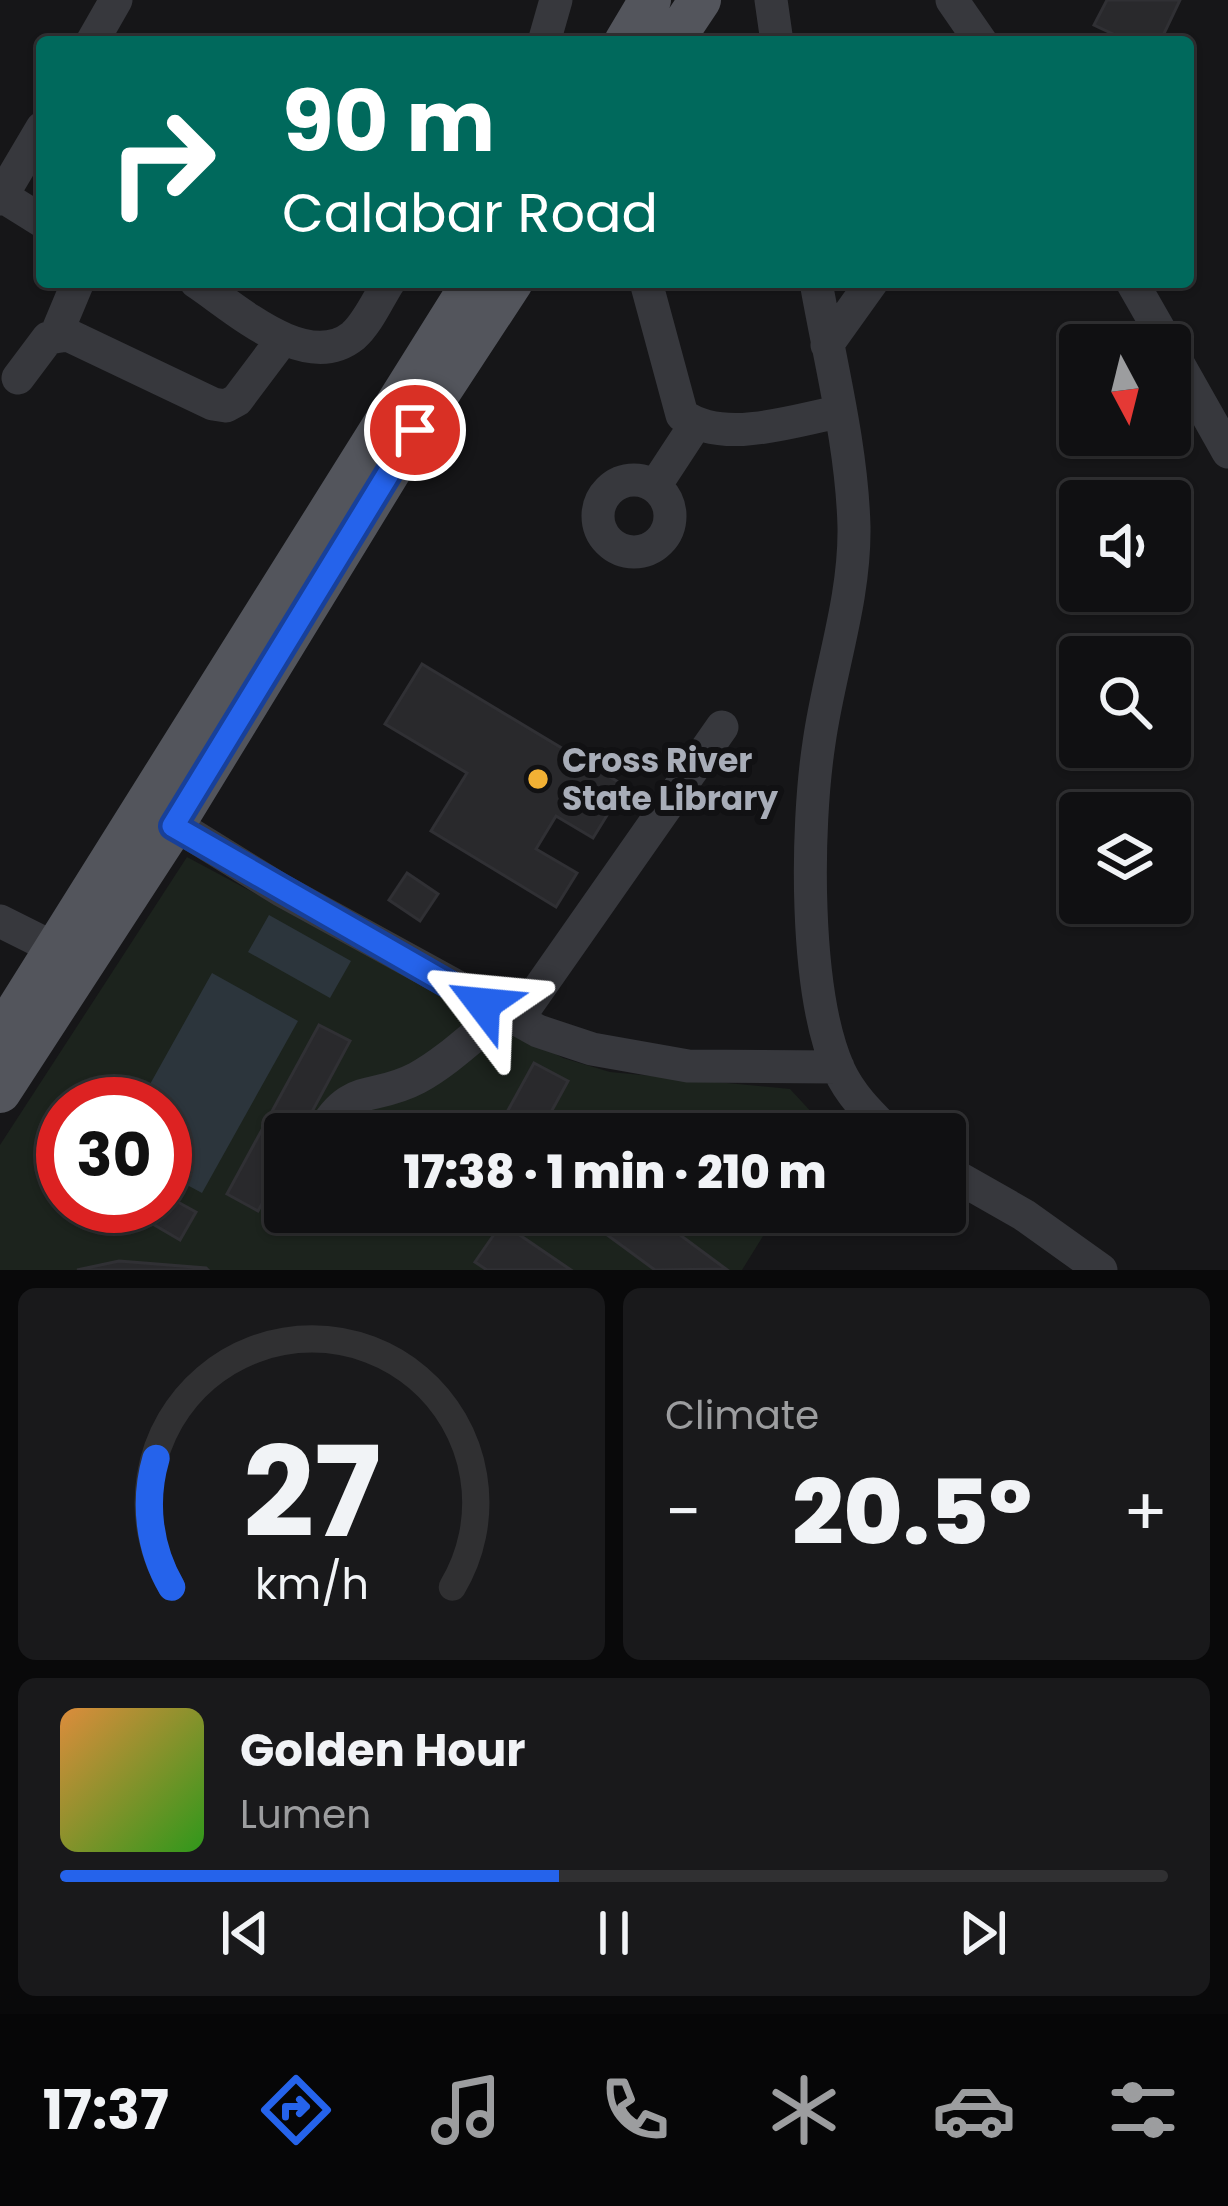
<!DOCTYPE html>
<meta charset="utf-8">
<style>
body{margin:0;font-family:Poppins,sans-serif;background:#19191b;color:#f1f3f6;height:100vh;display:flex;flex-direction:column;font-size:45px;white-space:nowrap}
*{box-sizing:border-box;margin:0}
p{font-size:39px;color:#9c9d9f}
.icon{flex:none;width:66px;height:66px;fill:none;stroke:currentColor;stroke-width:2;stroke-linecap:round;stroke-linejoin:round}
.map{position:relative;height:1270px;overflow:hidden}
.details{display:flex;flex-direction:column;gap:18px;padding:18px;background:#09090a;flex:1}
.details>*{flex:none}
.banner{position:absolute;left:36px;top:36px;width:1158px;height:252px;border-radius:12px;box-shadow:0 3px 9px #0004,0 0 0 3px #303032;background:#00695c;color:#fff;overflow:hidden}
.needle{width:78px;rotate:173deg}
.tools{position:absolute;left:1059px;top:324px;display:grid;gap:24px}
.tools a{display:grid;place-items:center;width:132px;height:132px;border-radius:12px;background:#101012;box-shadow:0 3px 9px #0004,0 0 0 3px #303032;font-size:60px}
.speed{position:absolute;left:36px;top:1077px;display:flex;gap:24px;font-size:60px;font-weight:700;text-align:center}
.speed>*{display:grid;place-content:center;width:156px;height:156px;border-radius:50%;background:#101012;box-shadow:0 3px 9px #0004,0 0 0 3px #303032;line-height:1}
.speed .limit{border:18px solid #d22;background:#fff;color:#111}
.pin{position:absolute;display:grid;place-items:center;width:102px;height:102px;color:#fff;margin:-51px;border:6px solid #fff;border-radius:50%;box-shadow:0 3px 12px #0007}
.me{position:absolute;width:132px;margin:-66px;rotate:299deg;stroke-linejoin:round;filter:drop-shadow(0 0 9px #0008)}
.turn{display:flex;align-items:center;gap:42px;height:252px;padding:0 48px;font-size:54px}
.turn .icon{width:156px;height:156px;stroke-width:2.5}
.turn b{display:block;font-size:84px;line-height:102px}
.big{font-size:90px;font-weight:800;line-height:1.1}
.details .card{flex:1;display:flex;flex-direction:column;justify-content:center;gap:18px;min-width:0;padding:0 42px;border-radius:18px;background:#19191b}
.details .dial{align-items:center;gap:0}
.dial svg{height:312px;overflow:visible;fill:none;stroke:#303032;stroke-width:7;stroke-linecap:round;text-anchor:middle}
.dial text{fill:#f1f3f6;stroke:none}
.song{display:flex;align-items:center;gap:36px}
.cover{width:144px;height:144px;border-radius:18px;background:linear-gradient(135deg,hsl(30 70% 55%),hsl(110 70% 35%))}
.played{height:12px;border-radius:6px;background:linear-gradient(90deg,#2563eb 45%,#303032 45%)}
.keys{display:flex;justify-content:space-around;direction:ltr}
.heat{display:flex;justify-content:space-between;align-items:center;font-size:66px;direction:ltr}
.details .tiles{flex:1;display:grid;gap:18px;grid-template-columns:1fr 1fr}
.card:last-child{grid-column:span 2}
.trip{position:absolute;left:264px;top:1113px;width:702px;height:120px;border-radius:12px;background:#101012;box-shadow:0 3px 9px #0004,0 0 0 3px #303032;font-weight:800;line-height:120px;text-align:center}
.menu{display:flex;height:192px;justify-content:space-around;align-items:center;background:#060607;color:#9c9d9f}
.menu .icon{width:84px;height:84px}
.menu .active{color:#2563eb}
.menu b{font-size:54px;color:#f1f3f6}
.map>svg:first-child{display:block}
.green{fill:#1c231d;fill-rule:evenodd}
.water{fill:#2c353c}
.building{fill:#29292c;stroke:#303034;stroke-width:3}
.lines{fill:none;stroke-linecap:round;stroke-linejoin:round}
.minor{stroke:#37383d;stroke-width:33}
.major{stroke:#53555c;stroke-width:42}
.route-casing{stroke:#184099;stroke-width:30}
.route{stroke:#2563eb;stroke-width:21}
.poi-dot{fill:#f2b134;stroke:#111113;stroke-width:4.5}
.labels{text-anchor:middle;stroke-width:12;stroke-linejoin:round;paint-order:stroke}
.poi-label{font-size:33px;font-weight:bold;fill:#a8adb8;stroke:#111113;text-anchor:start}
</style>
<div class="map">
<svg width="1228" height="1270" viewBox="0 0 1228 1270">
<rect width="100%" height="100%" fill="#161618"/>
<path class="green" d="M187,857L563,1058L610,1072L790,1089L828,1130L825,1134H285V1212H778L742,1270H0V1145ZM63,1104H165V1206H63Z"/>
<path class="water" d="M269,915L351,961L330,998L248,952Z
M212,973L298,1021L202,1193L165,1173V1104H139Z"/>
<path class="building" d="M1107,0H1180L1160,42H1130L1094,25Z
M422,664L625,786L593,838L556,816L536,849L577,873L556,907L431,831L467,773L385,724Z
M407,873L438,894L420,921L389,900Z
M319,1025L350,1041L300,1134H285V1162L258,1211L227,1194Z
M534,1063L568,1081L539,1134H495Z
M63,1111V1148L48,1140Z
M165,1195L196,1212L180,1240L122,1206H165Z
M576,1212H649L726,1269L655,1270Z
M502,1223L571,1270H487L475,1262Z
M119,1261L206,1268L208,1270H77Z"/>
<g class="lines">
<path class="minor" d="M771,0L777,42
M952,0L981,42
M92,42L116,0
M544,42L556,0
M2,196L42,221
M0,199L42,128
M196,282C234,307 306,374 353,336C368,323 378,299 389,282
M646,282L682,415C724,445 791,421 839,412
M816,282C830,362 852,446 854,527C855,601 829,671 819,743C806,828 804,992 839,1070C851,1096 870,1114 890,1134
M1132,282L1168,345
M55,337L78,282
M827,345L872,282
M1170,349L1228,452
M18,378L48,338L68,335L213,404L226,406L237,400L282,340
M598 516a36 36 0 1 1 72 0a36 36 0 1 1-72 0Z
M655,486L695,425
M158,814L281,890L538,1031L592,1049L688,1066L838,1067
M0,921L56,949
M517,1020L722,727
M321,1134C351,1081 372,1102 417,1078C447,1062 475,1034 502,1013
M945,1170L1024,1215L1101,1270
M281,1206L285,1198"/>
<path class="major" d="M625,42L650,0
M672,42L700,0
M0,1037L473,282
M0,1092L173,826L415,430L512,282"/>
</g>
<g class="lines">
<g class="route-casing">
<path id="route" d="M415,430L173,826L483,1004"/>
</g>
<use href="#route" class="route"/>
</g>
<circle class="poi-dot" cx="538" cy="779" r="12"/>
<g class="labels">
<g class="poi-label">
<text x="562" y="772">Cross River<tspan x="562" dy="38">State Library</tspan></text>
</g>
</g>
</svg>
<div class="tools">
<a><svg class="needle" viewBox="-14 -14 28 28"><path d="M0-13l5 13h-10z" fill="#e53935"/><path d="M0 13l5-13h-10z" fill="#9c9d9f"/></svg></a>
<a><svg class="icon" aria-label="sound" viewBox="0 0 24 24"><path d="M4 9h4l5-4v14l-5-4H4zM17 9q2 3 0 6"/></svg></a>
<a><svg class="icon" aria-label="search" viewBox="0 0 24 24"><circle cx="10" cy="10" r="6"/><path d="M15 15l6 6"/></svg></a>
<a><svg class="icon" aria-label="layers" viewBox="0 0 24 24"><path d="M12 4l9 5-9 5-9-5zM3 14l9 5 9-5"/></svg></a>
</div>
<div class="speed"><div class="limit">30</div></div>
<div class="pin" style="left:415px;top:430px;background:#d93025"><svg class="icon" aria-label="arrive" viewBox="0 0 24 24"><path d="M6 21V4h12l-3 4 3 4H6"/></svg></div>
<svg class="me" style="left:483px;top:1004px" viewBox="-20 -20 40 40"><path d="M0-17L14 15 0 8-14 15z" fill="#2563eb" stroke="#fff" stroke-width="4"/></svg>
<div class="trip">17:38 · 1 min · 210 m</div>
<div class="banner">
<div class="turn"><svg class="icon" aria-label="right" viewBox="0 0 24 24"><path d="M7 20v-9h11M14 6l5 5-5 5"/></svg><div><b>90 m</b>Calabar Road</div></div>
</div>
</div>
<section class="details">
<div class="tiles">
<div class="card dial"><svg viewBox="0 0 100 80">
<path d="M14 69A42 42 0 1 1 86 69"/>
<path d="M14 69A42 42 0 0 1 10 36" stroke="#2563eb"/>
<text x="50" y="56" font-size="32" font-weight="700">27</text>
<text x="50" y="72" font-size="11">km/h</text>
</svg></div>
<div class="card"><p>Climate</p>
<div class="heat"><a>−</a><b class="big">20.5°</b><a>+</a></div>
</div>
<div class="card">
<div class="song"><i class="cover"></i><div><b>Golden Hour</b><p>Lumen</p></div></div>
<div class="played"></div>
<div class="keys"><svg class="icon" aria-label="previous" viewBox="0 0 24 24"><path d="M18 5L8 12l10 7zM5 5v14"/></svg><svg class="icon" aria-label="pause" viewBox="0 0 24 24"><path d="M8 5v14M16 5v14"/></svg><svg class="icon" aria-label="next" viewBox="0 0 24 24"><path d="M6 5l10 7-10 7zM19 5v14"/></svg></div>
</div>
</div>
</section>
<nav class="menu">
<b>17:37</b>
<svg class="icon active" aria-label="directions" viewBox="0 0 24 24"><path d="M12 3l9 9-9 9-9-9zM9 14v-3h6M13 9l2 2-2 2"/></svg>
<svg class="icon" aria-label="music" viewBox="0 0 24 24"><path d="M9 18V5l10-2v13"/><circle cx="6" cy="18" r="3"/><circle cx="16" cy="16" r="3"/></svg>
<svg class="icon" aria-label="phone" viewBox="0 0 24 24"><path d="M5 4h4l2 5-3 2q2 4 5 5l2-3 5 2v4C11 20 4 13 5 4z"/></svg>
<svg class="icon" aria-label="climate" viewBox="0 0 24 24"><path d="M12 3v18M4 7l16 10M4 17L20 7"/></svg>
<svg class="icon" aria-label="car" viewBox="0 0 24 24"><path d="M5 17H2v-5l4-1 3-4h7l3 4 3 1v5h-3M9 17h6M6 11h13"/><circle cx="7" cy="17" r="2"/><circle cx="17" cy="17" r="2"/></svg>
<svg class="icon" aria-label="filters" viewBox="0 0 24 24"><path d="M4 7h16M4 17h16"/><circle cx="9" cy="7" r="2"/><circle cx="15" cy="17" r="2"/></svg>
</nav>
